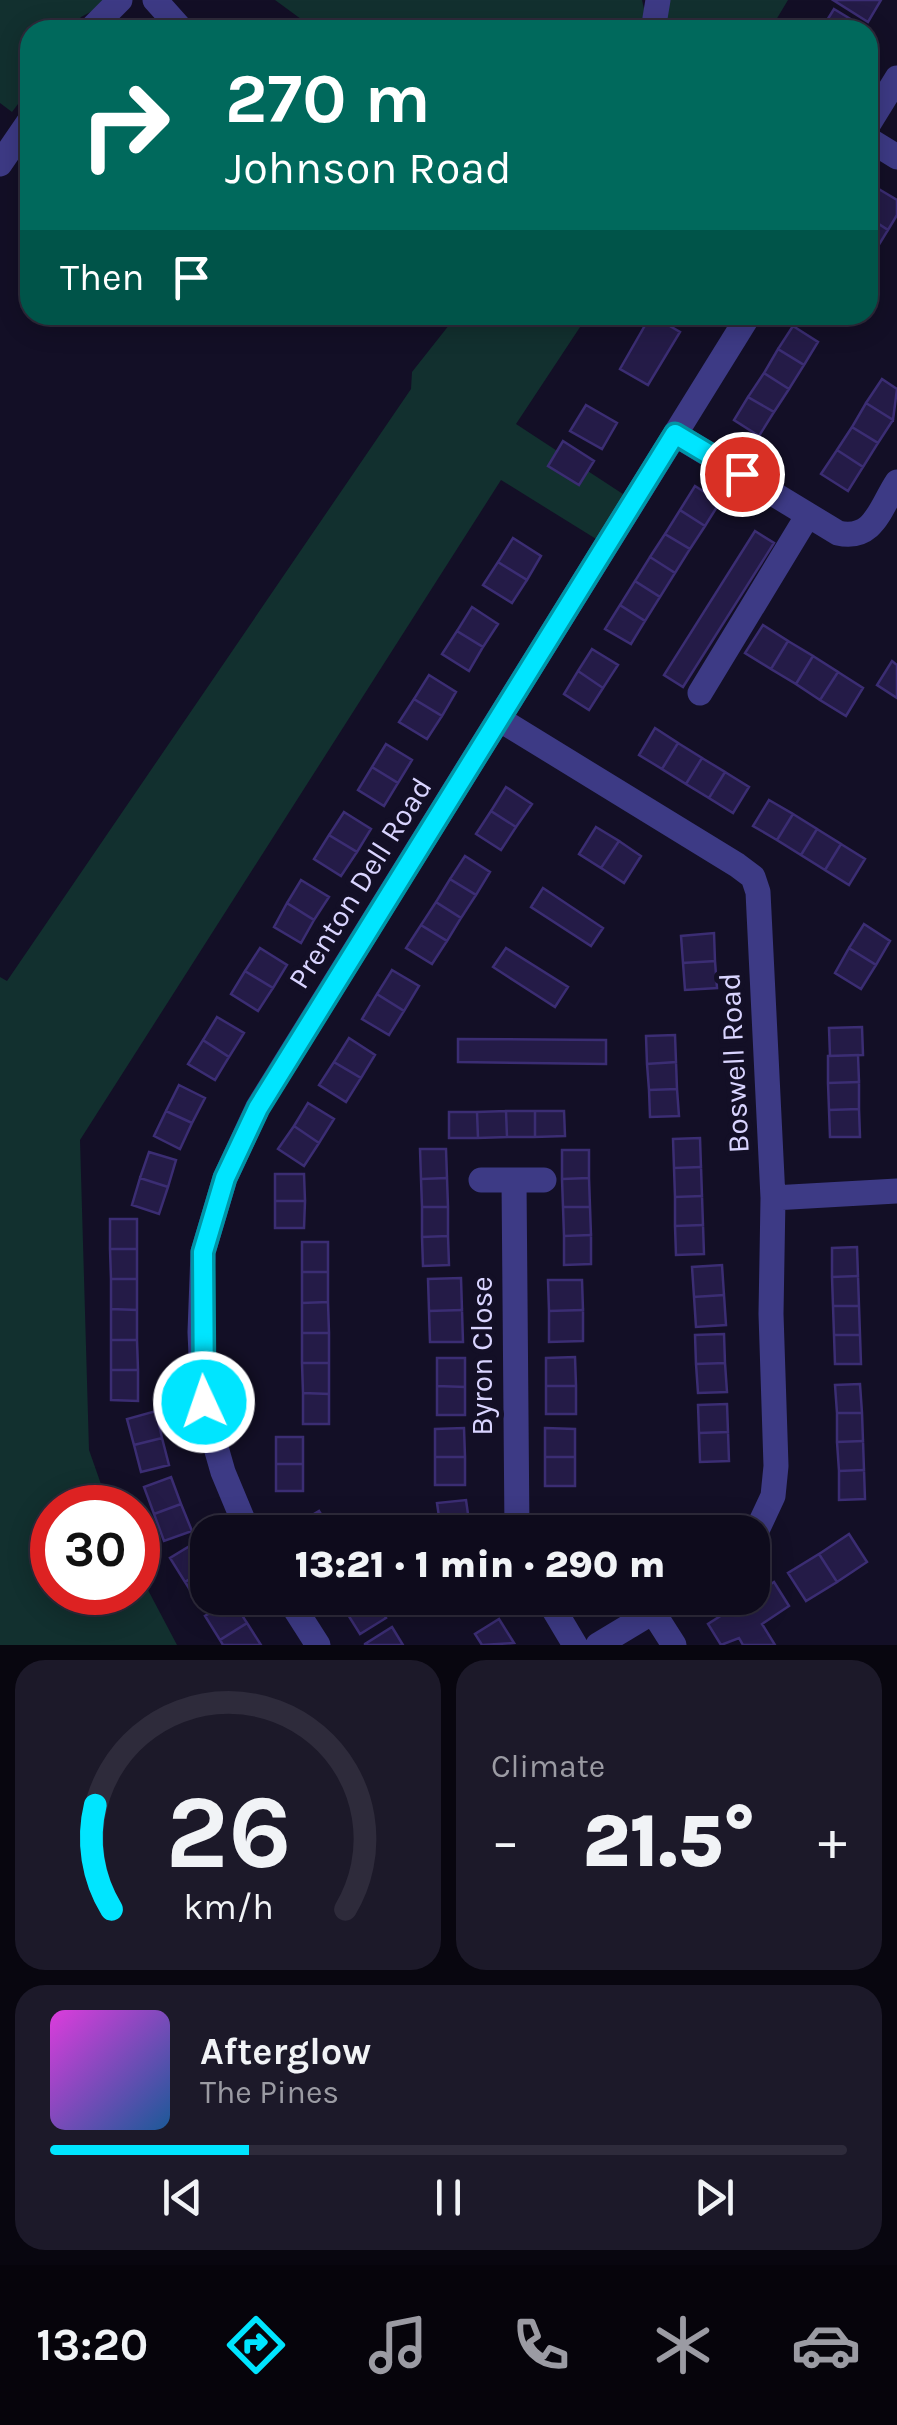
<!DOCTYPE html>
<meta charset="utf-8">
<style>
body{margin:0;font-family:Karla,sans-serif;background:#1c1929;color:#f1f3f6;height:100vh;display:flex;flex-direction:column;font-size:38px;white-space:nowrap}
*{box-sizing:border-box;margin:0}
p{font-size:32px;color:#9b9ba3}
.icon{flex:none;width:55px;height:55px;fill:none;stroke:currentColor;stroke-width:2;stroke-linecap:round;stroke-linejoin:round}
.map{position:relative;height:1645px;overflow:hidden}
.drawer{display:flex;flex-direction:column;gap:15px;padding:15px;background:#08060f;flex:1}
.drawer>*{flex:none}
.guide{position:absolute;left:20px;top:20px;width:858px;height:305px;border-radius:30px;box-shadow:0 5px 25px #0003,0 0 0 2px #2e2b3b;background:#00695c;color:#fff;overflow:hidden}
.speed{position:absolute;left:30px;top:1485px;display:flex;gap:20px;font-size:50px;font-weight:700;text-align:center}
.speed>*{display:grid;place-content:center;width:130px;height:130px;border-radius:50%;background:#0e0b1c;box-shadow:0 5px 25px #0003,0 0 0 2px #2e2b3b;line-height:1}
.speed .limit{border:15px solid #d22;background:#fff;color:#111}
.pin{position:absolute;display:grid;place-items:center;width:85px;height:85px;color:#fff;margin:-42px;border:5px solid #fff;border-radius:50%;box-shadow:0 2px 10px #0007}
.me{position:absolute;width:110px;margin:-55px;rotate:357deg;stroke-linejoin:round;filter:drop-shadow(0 0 8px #0008)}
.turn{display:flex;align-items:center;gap:35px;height:210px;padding:0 40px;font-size:45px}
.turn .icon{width:130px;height:130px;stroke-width:2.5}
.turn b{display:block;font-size:70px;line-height:85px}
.then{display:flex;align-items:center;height:95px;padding:0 40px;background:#0003;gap:20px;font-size:38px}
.big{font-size:75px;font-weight:800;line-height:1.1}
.drawer .widget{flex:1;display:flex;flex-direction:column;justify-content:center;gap:15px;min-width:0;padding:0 35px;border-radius:30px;background:#1c1929}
.drawer .dial{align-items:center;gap:0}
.dial svg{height:260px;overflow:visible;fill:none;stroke:#2e2b3b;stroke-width:7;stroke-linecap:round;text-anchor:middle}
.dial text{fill:#f1f3f6;stroke:none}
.song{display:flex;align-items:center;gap:30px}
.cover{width:120px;height:120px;border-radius:15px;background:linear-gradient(135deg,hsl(300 70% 55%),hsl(210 70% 35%))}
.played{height:10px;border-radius:5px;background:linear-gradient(90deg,#00e5ff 25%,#2e2b3b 25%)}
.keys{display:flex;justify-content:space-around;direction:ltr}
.heat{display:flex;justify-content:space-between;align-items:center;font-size:55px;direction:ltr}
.drawer .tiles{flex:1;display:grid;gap:15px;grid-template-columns:1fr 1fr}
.widget:last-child{grid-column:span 2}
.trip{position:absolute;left:190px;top:1515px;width:580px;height:100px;border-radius:30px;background:#0e0b1c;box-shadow:0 5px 25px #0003,0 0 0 2px #2e2b3b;font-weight:800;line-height:100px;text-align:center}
.tabs{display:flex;height:160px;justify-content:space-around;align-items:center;background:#06040b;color:#9b9ba3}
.tabs .icon{width:70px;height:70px}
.tabs .on{color:#00e5ff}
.tabs b{font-size:45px;color:#f1f3f6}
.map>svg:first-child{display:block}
.green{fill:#12302f}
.building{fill:#241b47;stroke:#3b2d73;stroke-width:2.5}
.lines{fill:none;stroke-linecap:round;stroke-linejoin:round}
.minor{stroke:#3d3a85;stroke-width:25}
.route-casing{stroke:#0095a6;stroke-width:25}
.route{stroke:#00e5ff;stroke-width:18}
.labels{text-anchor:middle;stroke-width:10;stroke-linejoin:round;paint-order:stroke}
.street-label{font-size:30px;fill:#d9d4ff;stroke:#130f26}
</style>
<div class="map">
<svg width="897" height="1645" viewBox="0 0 897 1645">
<rect width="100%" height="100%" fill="#130f26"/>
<path class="green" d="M0,0H113L81,17L71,30H30V88L12,112L0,103Z
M275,0H642L645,13L636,30H316Z
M663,0H788L770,30H663Z
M457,315H588L516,424L629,498L601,542L501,480L80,1140L89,1450L109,1507L52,1508V1592H138V1571L177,1645H0V977L7,981L411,389L412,372Z"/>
<path class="building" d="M833,0H881L868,22Z
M834,9L862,26L860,30H821Z
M877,188L897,200V215L888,230L868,217V204Z
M868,217L888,230L872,256L868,253Z
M651,315L680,332L648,385L620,369Z
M793,326L818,342L804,365L778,349Z
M778,349L804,365L789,389L764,373Z
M764,373L789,389L774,412L748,397Z
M882,379L897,389L893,420L866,403Z
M748,397L774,412L759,436L734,420Z
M866,403L893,420L878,443L852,427Z
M586,405L617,423L602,449L570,431Z
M852,427L878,443L863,467L837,450Z
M563,441L594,461L579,485L548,466Z
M837,450L863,467L848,491L821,474Z
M695,486L720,502L705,526L680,510Z
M680,510L705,526L690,549L665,534Z
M755,531L774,543L683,687L664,675Z
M665,534L690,549L675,573L650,557Z
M513,538L541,556L527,580L498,562Z
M650,557L675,573L660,597L635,581Z
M498,562L527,580L512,603L483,585Z
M635,581L660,597L645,621L620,605Z
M620,605L645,621L631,644L605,629Z
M472,607L498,624L483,647L457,631Z
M763,625L788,641L771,669L745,653Z
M457,631L483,647L469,671L442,654Z
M788,641L813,656L796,684L771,669Z
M592,649L618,665L603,688L578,671Z
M813,656L838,672L820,700L796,684Z
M892,661L897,665V698L877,685Z
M578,671L603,688L589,710L564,694Z
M838,672L863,688L846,716L820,700Z
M429,675L456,692L442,716L414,699Z
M414,699L442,716L427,739L399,722Z
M655,728L678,743L662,769L639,755Z
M678,743L702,758L686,784L662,769Z
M386,744L412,760L398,783L372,767Z
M702,758L725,772L709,798L686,784Z
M372,767L398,783L384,806L358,790Z
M725,772L749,787L733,813L709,798Z
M506,787L532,804L516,827L491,811Z
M769,800L793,814L777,840L753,826Z
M491,811L516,827L501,850L476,834Z
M344,812L371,829L357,852L329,835Z
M793,814L817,829L801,855L777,840Z
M596,827L619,841L601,868L579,854Z
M817,829L841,844L825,870L801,855Z
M329,835L357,852L341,876L314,859Z
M619,841L641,856L624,883L601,868Z
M841,844L865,859L849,885L825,870Z
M465,856L490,872L476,895L450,879Z
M450,879L476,895L461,918L436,902Z
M301,880L329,897L314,920L287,903Z
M543,888L603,928L591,946L531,907Z
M436,902L461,918L447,941L421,925Z
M287,903L314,920L301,943L274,927Z
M864,924L890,941L876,965L849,948Z
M421,925L447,941L432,964L406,948Z
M714,933L715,961L683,963L681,936Z
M260,948L287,965L273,988L245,971Z
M506,948L568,987L555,1007L493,967Z
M849,948L876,965L861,989L835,973Z
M715,961L717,988L685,990L683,963Z
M392,970L419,986L404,1011L377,994Z
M245,971L273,988L258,1011L231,994Z
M377,994L404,1011L389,1035L362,1019Z
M217,1017L244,1033L229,1057L203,1040Z
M862,1027L863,1055L830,1056L829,1028Z
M675,1035L676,1062L647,1064L646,1036Z
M349,1038L375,1055L361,1078L334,1062Z
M458,1039L606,1040V1064L458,1062Z
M203,1040L229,1057L215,1080L188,1064Z
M858,1055L859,1082L828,1083V1056Z
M334,1062L361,1078L346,1102L319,1085Z
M676,1062L677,1089L649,1090L647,1064Z
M859,1082V1109L829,1110L828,1083Z
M179,1085L205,1098L192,1123L166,1111Z
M677,1089L679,1116L650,1117L649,1090Z
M308,1103L334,1119L319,1143L294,1126Z
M859,1109L860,1137H830L829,1110Z
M166,1111L192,1123L180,1149L154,1136Z
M506,1111H535V1137H507Z
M506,1111L507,1137L478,1138L477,1112Z
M535,1111H564L565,1136L535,1137Z
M449,1112H477L478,1138H449Z
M294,1126L319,1143L304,1166L278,1149Z
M700,1138L701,1167L674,1168L673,1139Z
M420,1149H446L447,1178L421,1179Z
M562,1150H589V1178L562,1179Z
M149,1152L176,1160L168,1187L140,1178Z
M701,1167L702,1196L675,1197L674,1168Z
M275,1174H304L305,1201H275Z
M140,1178L168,1187L159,1214L132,1205Z
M447,1178L448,1207H422L421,1179Z
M589,1178L590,1207H563L562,1179Z
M702,1196L703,1225L675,1226V1197Z
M275,1201H305L304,1228H275Z
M422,1207H448V1236L422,1237Z
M563,1207H590L591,1235L564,1236Z
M110,1219H137V1249H110Z
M703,1225L704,1254L676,1255L675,1226Z
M591,1235V1264L564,1265V1236Z
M448,1236L449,1265L423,1266L422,1237Z
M302,1242H328V1272H302Z
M857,1247L858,1276L832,1277V1248Z
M110,1249H137V1279H111Z
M722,1265L724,1295L694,1297L692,1267Z
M302,1272H328V1302L302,1303Z
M858,1276L859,1306H833L832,1277Z
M461,1278L462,1310L429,1311L428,1279Z
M111,1279H137V1310L111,1309Z
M548,1280H582L583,1310L549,1311Z
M724,1295L726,1325L696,1327L694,1297Z
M328,1302L329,1333H302V1303Z
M833,1306H859L860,1335H834Z
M111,1309L137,1310V1340H111Z
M462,1310L463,1342H430L429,1311Z
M583,1310V1341L549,1342V1311Z
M302,1333H329V1363H302Z
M724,1334L725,1363L696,1364L695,1335Z
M834,1335H860L861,1364H835Z
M111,1340H137L138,1370H111Z
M575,1357L576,1386H546V1358Z
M437,1358H465V1387L437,1386Z
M302,1363H329V1394L303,1393Z
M725,1363L727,1392L698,1393L696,1364Z
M111,1370H138V1401L111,1400Z
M860,1384L862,1413H837L835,1385Z
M437,1386L465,1387V1415H437Z
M546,1386H576V1414H546Z
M303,1393L329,1394V1424H303Z
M727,1404L728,1432L699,1433L698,1405Z
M156,1411L162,1438L134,1445L127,1419Z
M837,1413H862L863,1441L837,1442Z
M464,1428L465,1457H435V1429Z
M545,1428L575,1429V1457H545Z
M728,1432L729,1461L700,1462L699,1433Z
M276,1437H303V1464H276Z
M162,1438L169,1465L141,1472L134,1445Z
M863,1441L864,1470L839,1471L837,1442Z
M435,1457H465V1485H435Z
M545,1457H575V1486H545Z
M276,1464H303V1491H276Z
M864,1470L865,1499L839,1500V1471Z
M171,1477L181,1504L154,1514L144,1487Z
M466,1500L470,1528L441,1531L437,1503Z
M181,1504L192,1531L164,1541L154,1514Z
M319,1511L332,1532H298L294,1526Z
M674,1516L685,1532H649Z
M849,1534L867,1562L837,1582L819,1554Z
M198,1541L208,1556V1568L185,1582L170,1558Z
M819,1554L837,1582L806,1601L788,1573Z
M208,1568V1598H214L200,1606L185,1582Z
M774,1582L789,1606L762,1624L775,1645H743L739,1638L721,1645L708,1624Z
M337,1598H365L345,1610Z
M365,1598H372L386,1618L360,1634L345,1610Z
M232,1599L247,1623L220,1640L205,1616Z
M499,1619L514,1643L482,1645L475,1634Z
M247,1623L261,1645H223L220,1640Z
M392,1627L403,1645H365V1644Z"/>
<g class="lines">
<path class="minor" d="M155,0L182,30
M90,30L120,0
M653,30L658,0
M868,125L897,78
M868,139L897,157
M0,164L30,120
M675,434L838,533C874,541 880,508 897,482
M700,693L808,515
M499,719L737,865L753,877L758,892L773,1198L771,1314L776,1466L773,1496L752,1541
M481,1180H544
M514,1180L517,1532
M773,1198L897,1191
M248,1532L223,1472L203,1402L200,1332L203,1252L225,1178L258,1107L749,315
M288,1598L318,1645
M547,1598L575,1645
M653,1612L674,1645
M598,1645L676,1598"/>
</g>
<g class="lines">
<g class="route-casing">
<path id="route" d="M204,1402L203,1252L225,1178L258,1108L675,434L742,474"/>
</g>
<use href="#route" class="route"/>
</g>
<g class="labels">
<g class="street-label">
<text transform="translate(360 883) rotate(-58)" y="10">Prenton Dell Road</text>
<text transform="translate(734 1063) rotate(-93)" y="10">Boswell Road</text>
<text transform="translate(482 1356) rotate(-90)" y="10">Byron Close</text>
</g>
</g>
</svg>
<div class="speed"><div class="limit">30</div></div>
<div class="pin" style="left:742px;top:474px;background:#d93025"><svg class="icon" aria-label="arrive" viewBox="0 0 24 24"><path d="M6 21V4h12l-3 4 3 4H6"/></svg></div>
<svg class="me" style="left:204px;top:1402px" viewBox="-20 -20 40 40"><circle r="17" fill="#00e5ff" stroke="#fff" stroke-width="3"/><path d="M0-11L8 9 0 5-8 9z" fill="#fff"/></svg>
<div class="trip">13:21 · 1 min · 290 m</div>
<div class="guide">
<div class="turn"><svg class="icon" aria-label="right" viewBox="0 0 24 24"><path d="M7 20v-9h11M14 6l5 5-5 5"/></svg><div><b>270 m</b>Johnson Road</div></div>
<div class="then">Then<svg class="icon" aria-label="arrive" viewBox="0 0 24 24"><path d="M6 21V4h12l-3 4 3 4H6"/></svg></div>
</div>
</div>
<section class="drawer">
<div class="tiles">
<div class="widget dial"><svg viewBox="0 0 100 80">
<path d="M14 69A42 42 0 1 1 86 69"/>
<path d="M14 69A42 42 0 0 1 9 37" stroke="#00e5ff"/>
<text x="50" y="56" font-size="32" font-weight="700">26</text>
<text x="50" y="72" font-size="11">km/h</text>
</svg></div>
<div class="widget"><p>Climate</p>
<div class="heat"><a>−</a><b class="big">21.5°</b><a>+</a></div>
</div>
<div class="widget">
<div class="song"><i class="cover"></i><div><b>Afterglow</b><p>The Pines</p></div></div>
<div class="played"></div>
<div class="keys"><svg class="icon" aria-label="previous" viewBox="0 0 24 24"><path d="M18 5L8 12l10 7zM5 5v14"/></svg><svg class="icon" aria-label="pause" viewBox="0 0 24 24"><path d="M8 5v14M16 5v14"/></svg><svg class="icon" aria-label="next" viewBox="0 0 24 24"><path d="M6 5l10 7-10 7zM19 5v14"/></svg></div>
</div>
</div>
</section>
<nav class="tabs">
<b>13:20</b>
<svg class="icon on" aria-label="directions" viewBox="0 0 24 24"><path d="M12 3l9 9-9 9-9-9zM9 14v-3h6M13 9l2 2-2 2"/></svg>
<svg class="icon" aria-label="music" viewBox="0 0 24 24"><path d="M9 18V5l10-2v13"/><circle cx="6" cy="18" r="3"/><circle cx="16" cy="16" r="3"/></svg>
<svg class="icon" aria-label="phone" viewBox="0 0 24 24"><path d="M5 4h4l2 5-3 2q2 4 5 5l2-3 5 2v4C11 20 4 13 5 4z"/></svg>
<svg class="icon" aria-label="climate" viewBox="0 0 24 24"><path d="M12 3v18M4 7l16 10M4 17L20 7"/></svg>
<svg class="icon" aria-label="car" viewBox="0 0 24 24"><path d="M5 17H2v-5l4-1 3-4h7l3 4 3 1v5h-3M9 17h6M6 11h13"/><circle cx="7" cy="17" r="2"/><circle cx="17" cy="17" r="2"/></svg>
</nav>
